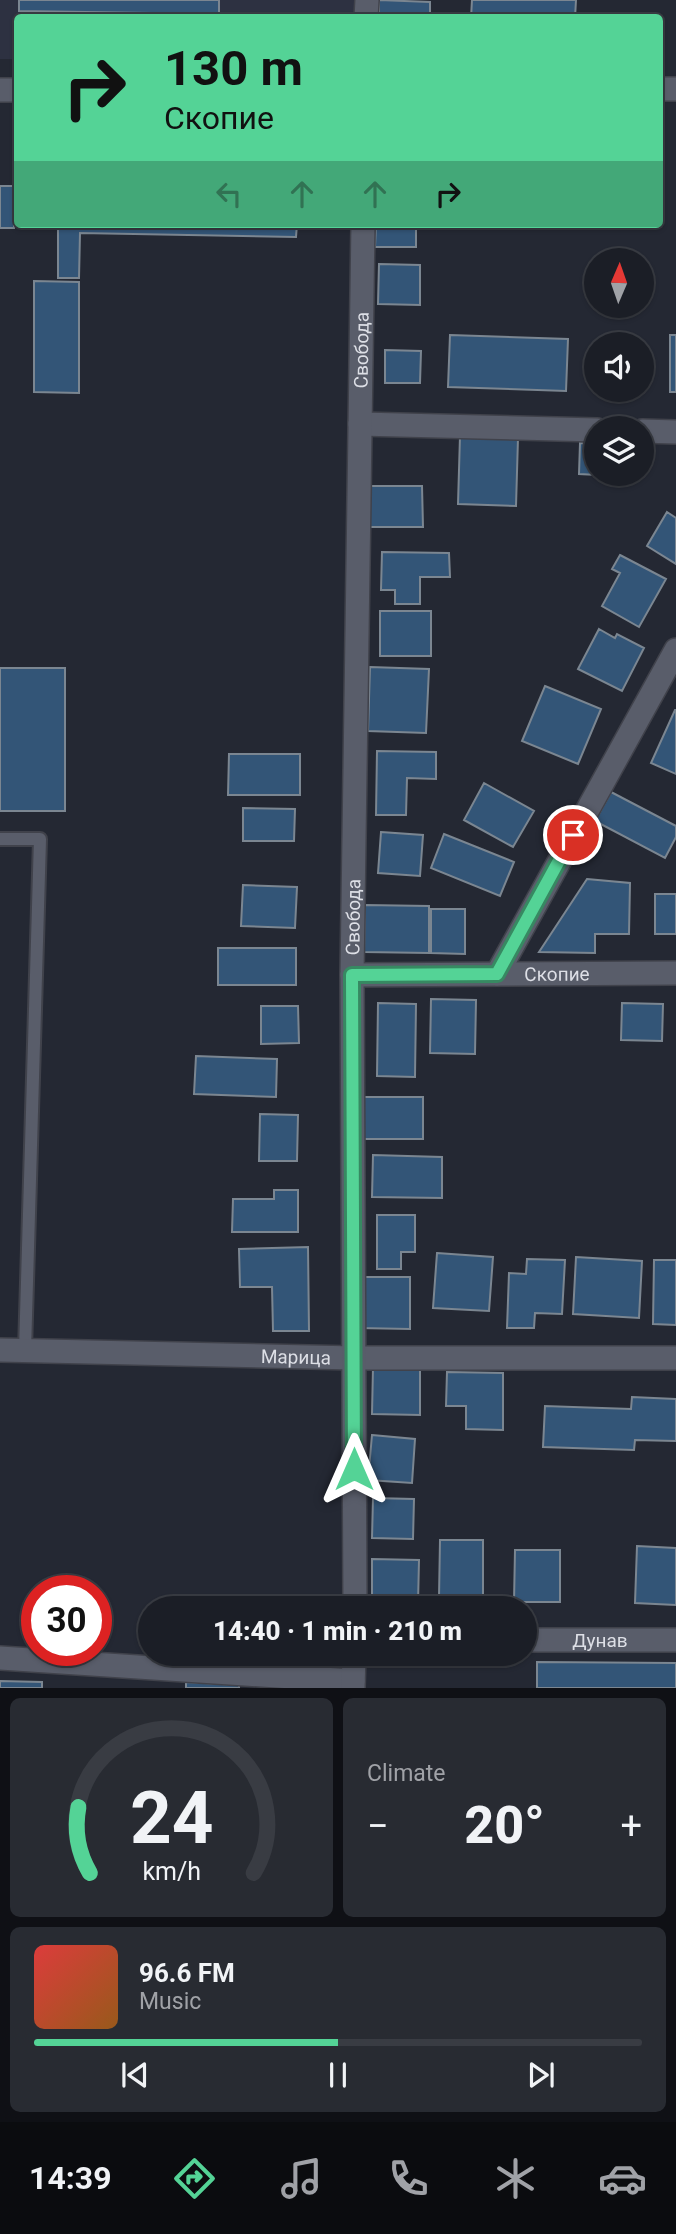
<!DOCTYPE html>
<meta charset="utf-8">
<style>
body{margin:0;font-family:Roboto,sans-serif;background:#282b32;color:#f1f3f6;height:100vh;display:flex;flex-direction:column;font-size:26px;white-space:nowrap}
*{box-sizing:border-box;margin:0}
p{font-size:23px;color:#a0a2a7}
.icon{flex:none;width:38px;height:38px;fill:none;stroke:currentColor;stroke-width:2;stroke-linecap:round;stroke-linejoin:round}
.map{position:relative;height:1688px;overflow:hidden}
.panel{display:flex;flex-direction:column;gap:10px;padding:10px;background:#0f1015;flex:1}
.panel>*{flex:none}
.banner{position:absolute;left:14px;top:14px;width:649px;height:214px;border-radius:7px;box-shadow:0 2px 5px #0004,0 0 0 2px #393c43;background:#54d396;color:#111;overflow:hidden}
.needle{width:46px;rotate:2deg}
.fabs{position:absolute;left:584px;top:248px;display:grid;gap:14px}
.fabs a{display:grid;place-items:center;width:70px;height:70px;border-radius:50%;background:#1b1e26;box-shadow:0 2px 5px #0004,0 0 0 2px #393c43;font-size:35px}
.speed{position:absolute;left:21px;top:1575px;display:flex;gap:14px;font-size:35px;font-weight:700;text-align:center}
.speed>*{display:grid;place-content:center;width:91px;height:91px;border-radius:50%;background:#1b1e26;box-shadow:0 2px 5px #0004,0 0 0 2px #393c43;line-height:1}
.speed .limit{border:10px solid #d22;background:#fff;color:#111}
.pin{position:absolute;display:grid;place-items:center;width:60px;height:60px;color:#fff;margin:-30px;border:4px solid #fff;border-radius:50%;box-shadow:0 2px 7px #0007}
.me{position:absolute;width:77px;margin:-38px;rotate:0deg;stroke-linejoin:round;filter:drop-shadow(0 0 5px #0008)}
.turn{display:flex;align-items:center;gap:24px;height:147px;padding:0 35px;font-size:32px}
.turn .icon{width:91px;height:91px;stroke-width:2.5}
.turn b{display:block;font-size:49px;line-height:60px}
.lanes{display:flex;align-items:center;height:66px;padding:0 35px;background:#0003;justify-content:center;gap:35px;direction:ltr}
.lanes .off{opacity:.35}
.big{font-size:52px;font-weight:800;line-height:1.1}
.panel .card{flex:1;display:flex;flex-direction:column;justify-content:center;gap:10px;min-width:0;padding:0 24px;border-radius:10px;background:#282b32}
.panel .dial{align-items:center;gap:0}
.dial svg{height:182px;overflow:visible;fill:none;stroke:#393c43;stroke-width:7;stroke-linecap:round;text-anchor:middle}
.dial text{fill:#f1f3f6;stroke:none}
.song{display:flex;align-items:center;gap:21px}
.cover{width:84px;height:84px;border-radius:10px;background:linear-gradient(135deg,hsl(0 70% 55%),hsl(30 70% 35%))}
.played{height:7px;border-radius:4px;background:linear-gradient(90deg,#54d396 50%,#393c43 50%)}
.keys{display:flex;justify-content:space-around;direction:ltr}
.heat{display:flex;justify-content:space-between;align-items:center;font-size:38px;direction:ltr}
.panel .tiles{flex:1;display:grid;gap:10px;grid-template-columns:1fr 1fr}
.card:last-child{grid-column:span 2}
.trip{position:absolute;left:138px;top:1596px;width:399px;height:70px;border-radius:35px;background:#1b1e26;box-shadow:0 2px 5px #0004,0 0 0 2px #393c43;font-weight:800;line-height:70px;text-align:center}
.tabs{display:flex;height:112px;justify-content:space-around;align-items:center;background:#0b0c0f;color:#a0a2a7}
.tabs .icon{width:49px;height:49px}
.tabs .selected{color:#54d396}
.tabs b{font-size:32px;color:#f1f3f6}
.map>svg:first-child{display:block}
.built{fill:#2d3141}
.building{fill:#357;stroke:#7b8691;stroke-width:2}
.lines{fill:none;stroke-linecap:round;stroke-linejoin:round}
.lane-casing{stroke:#40424b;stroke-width:16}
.street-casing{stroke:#40424b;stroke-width:26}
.lane{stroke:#595d6a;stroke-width:12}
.street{stroke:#595d6a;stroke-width:23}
.route-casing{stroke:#378962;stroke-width:18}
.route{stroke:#54d396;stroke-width:12}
.labels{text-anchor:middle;stroke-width:7;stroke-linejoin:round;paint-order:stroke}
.street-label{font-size:19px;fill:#dddfe6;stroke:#1b1e29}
</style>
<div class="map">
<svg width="676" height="1688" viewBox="0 0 676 1688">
<rect width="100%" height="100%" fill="#242833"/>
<path class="built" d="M0,0H356V17L18,18L17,59H0Z"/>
<path class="building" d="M19,0H219V14L19,11Z
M379,0L430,2V18H379Z
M472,0H576L575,18H471Z
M0,186H15L14,228H0Z
M58,224H297L296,237L80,233L79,278H58Z
M376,224H416V247H375Z
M379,264L420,265V305L378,304Z
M34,281L79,282V393L34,392Z
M450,335L568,339L566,391L448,387Z
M670,335H676V392H670Z
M385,350L421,351L420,383H385Z
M460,436L518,438L516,506L458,504Z
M580,443L597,444V474H617V476L579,474Z
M362,486H422L423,527H363Z
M667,512L676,518V564L647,546Z
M382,552L449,553L450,577H420V604H395V590H381Z
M620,555L666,579L639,627L602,606L620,573L612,569Z
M380,611H431V656H380Z
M599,629L615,638L617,634L644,648L622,691L578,669Z
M370,667L429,669L426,733L368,731Z
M0,668H65V811H0Z
M545,686L601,709L578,764L522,741Z
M675,710H676V774L651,763Z
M377,751L436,752V779L407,778L406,815H376Z
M229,754H300V795H228Z
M484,783L534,811L513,847L464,820Z
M611,792L676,826V837L665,858L595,821Z
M243,808L295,809L294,841H243Z
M381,832L423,835L420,876L378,873Z
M444,834L514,862L500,896L431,868Z
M587,879L630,883L629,934H595V953L539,952Z
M243,885L297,887L295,928L241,926Z
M655,894H676V934H655Z
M365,905L429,906V953L364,952Z
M431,909H465V954L431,953Z
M218,948H296V985H218Z
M431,999L476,1000L475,1054L430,1053Z
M378,1003L416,1004L415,1077L377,1076Z
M622,1003L663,1004L662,1041L621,1040Z
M261,1006H298L299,1043L261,1044Z
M196,1056L277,1059L276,1097L194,1094Z
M358,1097H423V1139H358Z
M260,1114L298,1115L297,1161H259Z
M373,1155L442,1157V1198L372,1197Z
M274,1190H298V1232H232L233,1199H274Z
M377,1215H415V1252H401V1269H377Z
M308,1247L309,1331H273L272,1287H240L239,1249Z
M437,1253L493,1257L489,1311L433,1308Z
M576,1257L642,1261L639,1318L573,1314Z
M527,1259L565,1260L562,1314L535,1313L534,1328H507L509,1273L526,1274Z
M654,1260H676V1325L653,1324Z
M358,1277H410V1329L358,1328Z
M373,1367L420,1368V1415L372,1414Z
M447,1372L503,1373V1430L466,1429V1406H446Z
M632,1397L676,1399V1441L635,1440L634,1450L543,1447L545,1406L631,1409Z
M372,1435L415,1439L412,1483L368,1480Z
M373,1498L414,1499L413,1539L372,1538Z
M440,1540H483V1599L439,1598Z
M637,1546L676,1548V1605L635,1603Z
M515,1550H560V1602H514Z
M372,1559L419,1560L418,1604L372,1603Z
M537,1662L676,1663V1688H537Z
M0,1681L42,1682V1688H0Z
M186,1682L239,1685V1688H186Z"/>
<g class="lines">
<g class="lane-casing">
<path id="lane" d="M0,839H40L25,1350"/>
</g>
<g class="street-casing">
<g id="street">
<path d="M366,18L367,0"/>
<path d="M660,89H676"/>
<path d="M0,90H18"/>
<path d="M360,424L597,430"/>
<path d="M642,431L676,432"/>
<path d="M497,974L676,650"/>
<path id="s1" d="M352,975L676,973"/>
<path id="s2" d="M0,1350L354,1358H676"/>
<path id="s3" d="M355,1608L352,975L363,224"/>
<path id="s4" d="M525,1640H676"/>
<path d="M0,1658L353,1681"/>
<path d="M353,1688L354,1654"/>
</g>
</g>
<use href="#lane" class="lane"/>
<use href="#street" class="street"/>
</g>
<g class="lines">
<g class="route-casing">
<path id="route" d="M354,1469L352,975L497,974L573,835"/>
</g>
<use href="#route" class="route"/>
</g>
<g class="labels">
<g class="street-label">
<text dy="7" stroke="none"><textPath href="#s3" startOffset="1258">Свобода</textPath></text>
<text dy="7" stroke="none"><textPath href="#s3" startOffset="691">Свобода</textPath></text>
<text dy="7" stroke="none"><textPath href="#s1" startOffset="205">Скопие</textPath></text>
<text dy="7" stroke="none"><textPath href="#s2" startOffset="296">Марица</textPath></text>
<text dy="7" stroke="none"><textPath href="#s4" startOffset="75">Дунав</textPath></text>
</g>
</g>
</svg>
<div class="fabs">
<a><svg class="needle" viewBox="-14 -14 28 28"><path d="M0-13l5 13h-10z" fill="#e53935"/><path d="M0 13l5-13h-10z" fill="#a0a2a7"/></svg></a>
<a><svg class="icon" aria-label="sound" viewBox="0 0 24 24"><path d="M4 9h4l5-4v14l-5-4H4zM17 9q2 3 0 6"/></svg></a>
<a><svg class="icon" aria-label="layers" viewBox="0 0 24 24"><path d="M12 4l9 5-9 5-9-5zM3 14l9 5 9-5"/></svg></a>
</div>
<div class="speed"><div class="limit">30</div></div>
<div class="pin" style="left:573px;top:835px;background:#d93025"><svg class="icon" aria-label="arrive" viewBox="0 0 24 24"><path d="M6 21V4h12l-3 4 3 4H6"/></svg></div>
<svg class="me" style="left:354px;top:1469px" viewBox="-20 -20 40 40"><path d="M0-17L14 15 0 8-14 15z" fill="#54d396" stroke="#fff" stroke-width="4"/></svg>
<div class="trip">14:40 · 1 min · 210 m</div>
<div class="banner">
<div class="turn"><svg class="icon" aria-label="right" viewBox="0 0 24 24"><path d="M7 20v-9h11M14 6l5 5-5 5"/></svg><div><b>130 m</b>Скопие</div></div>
<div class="lanes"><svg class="icon off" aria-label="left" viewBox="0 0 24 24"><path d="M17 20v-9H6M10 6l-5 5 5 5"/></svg><svg class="icon off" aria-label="ahead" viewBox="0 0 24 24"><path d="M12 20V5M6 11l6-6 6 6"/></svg><svg class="icon off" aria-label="ahead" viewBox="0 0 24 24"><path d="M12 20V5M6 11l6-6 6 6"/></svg><svg class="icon" aria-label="right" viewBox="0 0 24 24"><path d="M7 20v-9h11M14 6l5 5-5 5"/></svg></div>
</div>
</div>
<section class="panel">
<div class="tiles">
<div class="card dial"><svg viewBox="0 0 100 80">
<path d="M14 69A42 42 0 1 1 86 69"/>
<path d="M14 69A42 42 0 0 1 9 40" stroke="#54d396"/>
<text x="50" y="56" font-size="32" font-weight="700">24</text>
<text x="50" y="72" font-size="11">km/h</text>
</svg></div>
<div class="card"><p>Climate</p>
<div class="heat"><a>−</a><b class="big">20°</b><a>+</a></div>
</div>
<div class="card">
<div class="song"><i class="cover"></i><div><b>96.6 FM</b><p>Music</p></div></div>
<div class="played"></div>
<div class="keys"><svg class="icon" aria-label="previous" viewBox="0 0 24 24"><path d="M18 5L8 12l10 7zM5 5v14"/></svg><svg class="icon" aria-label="pause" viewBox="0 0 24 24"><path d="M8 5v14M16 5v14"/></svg><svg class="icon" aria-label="next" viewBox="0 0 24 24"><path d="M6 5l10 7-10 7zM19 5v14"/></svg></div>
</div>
</div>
</section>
<nav class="tabs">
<b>14:39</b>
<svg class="icon selected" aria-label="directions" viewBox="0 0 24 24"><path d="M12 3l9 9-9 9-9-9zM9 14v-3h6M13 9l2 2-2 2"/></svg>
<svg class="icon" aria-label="music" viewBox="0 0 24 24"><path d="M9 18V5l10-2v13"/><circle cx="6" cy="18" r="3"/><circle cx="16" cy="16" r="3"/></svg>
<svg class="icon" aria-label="phone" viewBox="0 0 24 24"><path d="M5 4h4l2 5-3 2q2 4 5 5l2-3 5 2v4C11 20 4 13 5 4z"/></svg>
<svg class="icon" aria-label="climate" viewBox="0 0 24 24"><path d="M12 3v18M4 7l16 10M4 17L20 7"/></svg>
<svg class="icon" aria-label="car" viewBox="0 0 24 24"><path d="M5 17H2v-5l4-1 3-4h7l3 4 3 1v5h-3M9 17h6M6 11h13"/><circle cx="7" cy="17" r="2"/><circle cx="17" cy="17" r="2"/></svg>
</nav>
